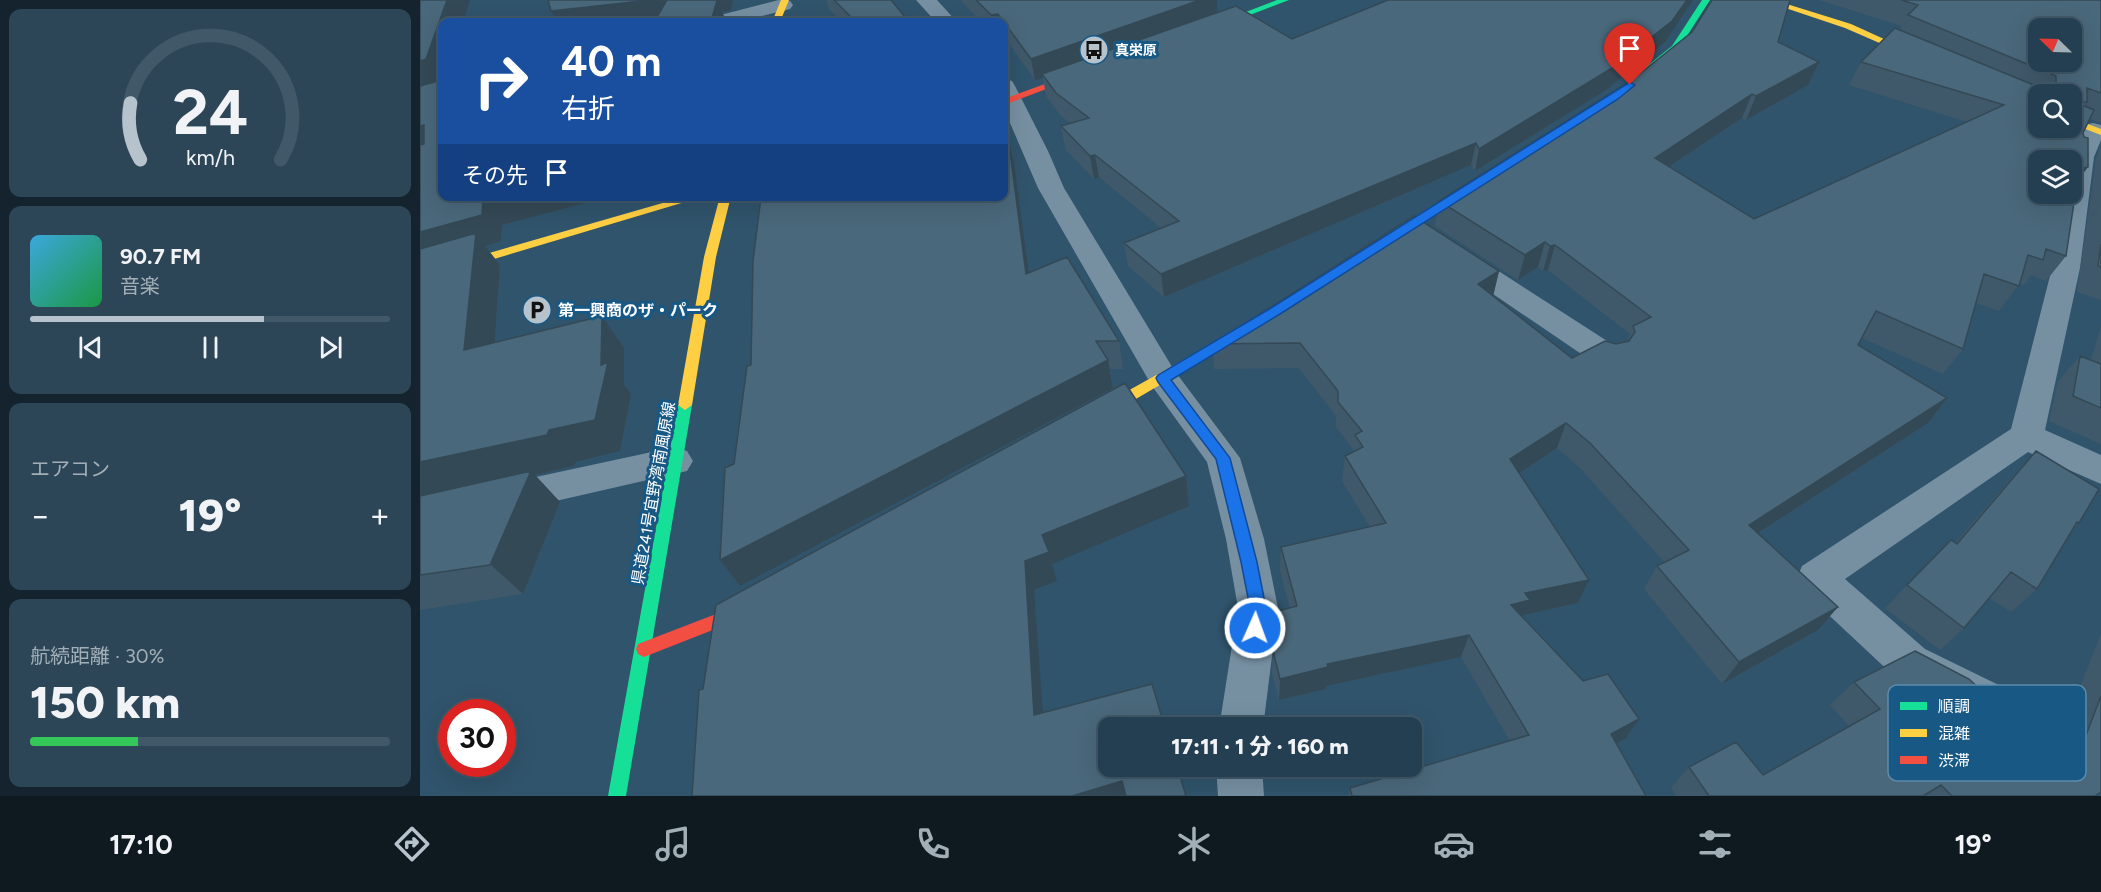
<!DOCTYPE html>
<html lang="ja">
<meta charset="utf-8">
<style>
body{margin:0;font-family:Figtree,"Noto Sans JP",sans-serif;background:#2c4658;color:#f1f3f6;height:100vh;display:flex;flex-direction:column;font-size:22px;white-space:nowrap}
*{box-sizing:border-box;margin:0}
p{font-size:20px;color:#a3afb7}
.icon{flex:none;width:33px;height:33px;fill:none;stroke:currentColor;stroke-width:2;stroke-linecap:round;stroke-linejoin:round}
.map{position:relative;flex:1;overflow:hidden}
.sheet{display:flex;flex-direction:column;gap:9px;padding:9px;background:#14232d;width:420px}
.sheet>*{flex:none}
.hud{position:absolute;left:18px;top:18px;width:570px;height:183px;border-radius:12px;box-shadow:0 6px 24px #0002,0 0 0 2px #415868;background:#1a4fa0;color:#fff;overflow:hidden}
.needle{width:39px;rotate:293deg}
.controls{position:absolute;left:1608px;top:18px;display:grid;gap:12px}
.controls a{display:grid;place-items:center;width:54px;height:54px;border-radius:12px;background:#243f51;box-shadow:0 6px 24px #0002,0 0 0 2px #415868;font-size:30px}
.speed{position:absolute;left:18px;top:699px;display:flex;gap:12px;font-size:30px;font-weight:700;text-align:center}
.speed>*{display:grid;place-content:center;width:78px;height:78px;border-radius:50%;background:#243f51;box-shadow:0 6px 24px #0002,0 0 0 2px #415868;line-height:1}
.speed .limit{border:9px solid #d22;background:#fff;color:#111}
.pin{position:absolute;display:grid;place-items:center;width:51px;height:51px;color:#fff;margin:-62px -26px;border-radius:50% 50% 50% 0;rotate:-45deg;box-shadow:0 0 6px #0007}
.pin .icon{rotate:45deg}
.me{position:absolute;width:66px;margin:-33px;rotate:2deg;stroke-linejoin:round;filter:drop-shadow(0 0 4px #0008)}
.turn{display:flex;align-items:center;gap:21px;height:126px;padding:0 24px;font-size:27px}
.turn .icon{width:78px;height:78px;stroke-width:2.5}
.turn b{display:block;font-size:42px;line-height:51px}
.then{display:flex;align-items:center;height:57px;padding:0 24px;background:#0003;gap:12px;font-size:22px}
.big{font-size:45px;font-weight:800;line-height:1.1}
.sheet .card{flex:1;display:flex;flex-direction:column;justify-content:center;gap:9px;min-width:0;padding:0 21px;border-radius:12px;background:#2c4658}
.sheet .dial{align-items:center;gap:0}
.dial svg{height:156px;overflow:visible;fill:none;stroke:#415868;stroke-width:7;stroke-linecap:round;text-anchor:middle}
.dial text{fill:#f1f3f6;stroke:none}
.song{display:flex;align-items:center;gap:18px}
.cover{width:72px;height:72px;border-radius:9px;background:linear-gradient(135deg,hsl(200 70% 55%),hsl(140 70% 35%))}
.played{height:6px;border-radius:3px;background:linear-gradient(90deg,#b7c3cc 65%,#415868 65%)}
.keys{display:flex;justify-content:space-around;direction:ltr}
.heat{display:flex;justify-content:space-between;align-items:center;font-size:33px;direction:ltr}
.charge{height:9px;border-radius:4px;background:linear-gradient(90deg,#34c759 30%,#415868 0)}
.trip{position:absolute;left:678px;top:717px;width:324px;height:60px;border-radius:12px;background:#243f51;box-shadow:0 6px 24px #0002,0 0 0 2px #415868;font-weight:800;line-height:60px;text-align:center}
.tab-bar{display:flex;height:96px;justify-content:space-around;align-items:center;background:#0e1920;color:#a3afb7}
.tab-bar .icon{width:42px;height:42px}
.tab-bar .current{color:#b7c3cc}
.tab-bar b{font-size:27px;color:#f1f3f6}
main{display:flex;flex:1;min-height:0}
.map>svg:first-child{display:block}
.lines{fill:none;stroke-linecap:round;stroke-linejoin:round}
.street{fill:#7690a2;fill-rule:evenodd}
.fast{fill:#16e098;fill-rule:evenodd}
.slow{fill:#ffcf43;fill-rule:evenodd}
.jam{fill:#f24e42;fill-rule:evenodd}
.wall{fill:#40596a}
.shaded-wall{fill:#344956}
.building{fill:#4a687b;stroke:#344956;stroke-width:1.5;fill-rule:evenodd}
.route{fill:#1a73e8;stroke:#114b97;stroke-width:1.5}
.labels{text-anchor:middle;stroke-width:6;stroke-linejoin:round;paint-order:stroke}
.far-poi-label{font-size:14px;font-weight:bold;fill:#fff;stroke:#175885;text-anchor:start}
.poi-label{font-size:16px;font-weight:bold;fill:#fff;stroke:#175885;text-anchor:start}
.street-label{font-size:16px;fill:#fff;stroke:#175885}
.key{fill:#175885;stroke:#5d8aaa;stroke-width:1.5}
.key-label{font-size:16px;fill:#fff}
</style>
<main>
<section class="sheet">
<div class="card dial"><svg viewBox="0 0 100 80">
<path d="M14 69A42 42 0 1 1 86 69"/>
<path d="M14 69A42 42 0 0 1 9 40" stroke="#b7c3cc"/>
<text x="50" y="56" font-size="32" font-weight="700">24</text>
<text x="50" y="72" font-size="11">km/h</text>
</svg></div>
<div class="card">
<div class="song"><i class="cover"></i><div><b>90.7 FM</b><p>音楽</p></div></div>
<div class="played"></div>
<div class="keys"><svg class="icon" aria-label="previous" viewBox="0 0 24 24"><path d="M18 5L8 12l10 7zM5 5v14"/></svg><svg class="icon" aria-label="pause" viewBox="0 0 24 24"><path d="M8 5v14M16 5v14"/></svg><svg class="icon" aria-label="next" viewBox="0 0 24 24"><path d="M6 5l10 7-10 7zM19 5v14"/></svg></div>
</div>
<div class="card"><p>エアコン</p>
<div class="heat"><a>−</a><b class="big">19°</b><a>+</a></div>
</div>
<div class="card"><p>航続距離 · 30%</p><b class="big">150 km</b><div class="charge"></div></div>
</section>
<div class="map">
<svg width="1681" height="796" viewBox="0 0 1681 796">
<rect width="100%" height="100%" fill="#30546c"/>
<g class="lines">
<path class="street" d="M359,0L370,1L373,5L370,9L318,22H286L289,18Z
M496,0H517L537,22H516Z
M584,79L592,81L595,86L628,151L644,188L754,370L820,458L844,539L858,608L843,728H799L818,608L806,539L787,462L732,386L618,188L584,109Z
M1673,123L1681,125V140L1674,157L1660,268L1625,430L1681,455V484L1608,452L1425,579L1505,649L1636,713L1642,728L1636,743L1620,749L1475,677L1382,590L1377,578L1382,566L1591,429L1632,268L1643,194H1652V160H1648V157L1664,125Z
M1039,249L1049,252L1198,348L1203,356L1198,364L1187,367L1176,364L1029,264L1025,258L1029,252Z
M255,447L267,451L273,461L267,471L0,532V502Z
M796,766H842L844,796H798Z"/>
<path class="fast" d="M857,0H869L788,31L781,29Z
M1282,0H1290L1258,50L1227,75H1221V71L1252,46Z
M1056,181L1061,184L1060,186L966,245H958L956,243Z
M265,400L272,405L206,796H188L258,405Z"/>
<path class="slow" d="M361,0H369L360,22H352Z
M1342,0H1354L1431,24L1508,59L1501,61L1425,28Z
M1652,118L1681,129V135L1652,124Z
M267,196H285L0,281V273Z
M300,196H311L296,257L272,405L265,410L258,405L284,257Z
M833,321L839,325L837,328L680,420H670L668,416L670,412Z"/>
<path class="jam" d="M663,70L671,72L584,105V99Z
M332,596L338,598L340,603L338,608L308,624L224,657L218,654L216,649L218,644L296,614Z"/>
</g>
<path class="wall" d="M0,0H50L43,22H22V196H185L165,203L82,225L81,241L65,246L80,265L75,342L204,348V384L211,394L200,451L156,462L154,466L115,475L140,502L103,594L0,610Z
M406,0H471L485,17L487,22H422L410,10Z
M542,0H797V12L872,39L1245,42L1186,90L1055,171L1051,165L744,297L708,266L704,243L741,228L679,177L674,179L645,149L641,126L651,124L640,115L626,96L623,78L615,80L584,37V22H562L542,2Z
M1399,0H1681V123L1670,119L1663,133L1646,256L1626,281L1611,275L1604,285L1599,284L1579,311L1556,303L1543,349L1523,374L1442,338L1438,345L1527,398L1508,423L1338,533L1398,630L1302,684L1224,589L1237,566L1244,562L1160,468L1137,448L1099,473L1158,603L1104,615L1103,618L1205,739L1197,744L1226,796H928L930,788L1090,741L1041,657L906,686V689L859,700L852,673L853,651L870,608L860,571L861,547L950,527L922,481L925,456L933,452V449L916,427V416L879,368L794,369L793,344L1079,271L1073,295L1152,358L1207,341L1210,334L1128,270L1123,271L1118,267L1098,280L1015,226L1019,201L1212,80L1272,32L1358,42L1388,85L1326,120L1322,118L1249,167L1334,219L1547,122L1429,85L1441,62L1480,30L1482,26Z
M588,136L594,163L609,273L699,341L703,369H690L693,388L320,586L300,560L314,464L331,365L584,196Z
M1681,146V300L1657,292L1676,158Z
M1681,326V444L1629,421L1638,381L1660,356L1671,360Z
M1616,451L1659,523L1653,530L1617,589L1591,612L1569,598L1544,628L1520,650L1465,608L1487,585L1535,543L1593,476Z
M1681,634V792L1675,796H1256L1251,788L1269,767L1343,775L1429,726L1410,705L1434,682L1592,719L1644,727Z"/>
<path class="shaded-wall" d="M27,0H50L43,22H22V84L0,93V61Z
M231,0H249L254,22H137L131,11Z
M275,0H313L311,10L302,12L307,22H291Z
M779,0H797V15L622,74L623,78L615,80L611,59Z
M1267,0H1273L1245,42L1186,90L1055,171L1059,149Z
M578,14L580,22H573L571,15Z
M485,17L487,22H466Z
M1399,62L1388,85L1326,120L1336,96Z
M1332,94L1322,118L1226,182L1235,158Z
M4,125L22,150L0,157V126Z
M588,136L594,163L613,302L606,274Z
M1056,143L1051,165L744,297L741,274Z
M675,155L679,177L674,179L670,156Z
M1668,167L1652,189L1659,169Z
M72,196H185L165,203L82,225L81,241L65,246L80,265L72,381L44,350L0,259V232L63,199Z
M1125,242L1118,267L1098,280L1105,255Z
M1135,245L1128,270L1123,271L1130,246Z
M1079,271L1073,297L1058,284Z
M182,316L204,348V384L211,394L200,451L156,462L154,466L115,475L140,502L103,594L0,500V462L129,430L181,365Z
M688,360L693,388L320,586L300,560Z
M1527,398L1508,423L1313,549L1329,525Z
M1146,423L1137,448L1083,484L1090,459Z
M766,476L769,506L632,564L637,581L614,590L625,741L614,715L605,561L622,535Z
M1169,580L1158,603L1104,615L1101,623L1091,605L1105,593Z
M1418,607L1398,630L1302,684L1319,662Z
M1049,635L1041,657L906,686V689L859,700L860,679L907,664Z
M1219,719L1205,739L1178,755L1191,734Z
M702,781L706,796H652Z"/>
<path class="building" d="M0,0H27L6,59L0,61Z
M128,0H231L131,11Z
M247,0H297L291,22H234Z
M414,0H471L485,17L466,22H436Z
M556,0H780L611,59L578,14L571,15Z
M968,0H1267L1252,21L1192,68L1059,149L1056,143L741,274L704,243L759,221L675,155L670,156L641,126L669,118L636,93L622,74L816,6L872,39Z
M1292,0H1370L1358,42L1399,62L1336,96L1332,94L1235,158L1334,219L1584,105L1441,62L1475,28L1633,93L1636,91V76L1488,15L1498,5L1481,0H1681V93L1667,88V102H1662V105L1674,110L1663,133L1664,137L1668,138V167L1659,169L1646,256L1626,249L1623,260L1608,255L1599,286L1564,274L1543,349L1456,311L1438,345L1527,398L1329,525L1418,607L1319,662L1237,566L1269,550L1170,443L1146,423L1090,459L1169,580L1105,593L1110,600L1091,605L1163,681L1188,674L1219,719L1191,734L1226,796H932L930,788L1109,735L1049,635L907,664L908,667L860,679L853,651L858,611L877,606L861,547L966,523L925,456L943,447L935,435L942,431L918,402V391L880,343L793,344L994,216L1079,271L1058,284L1152,358L1185,341L1196,344L1209,341L1215,332L1213,326L1231,317L1135,245L1130,246L1125,242L1105,255L1019,201L1212,80L1272,32ZM1618,28H1652V62H1618ZM1618,94H1652V128H1618ZM1618,160H1652V194H1618Z
M22,80V196H72L63,199L62,215L0,232V145L4,144V125L0,126V86Z
M588,136L606,274L647,257L699,341H676L688,360L300,560L305,468L314,464L327,366L331,365L333,261L341,197L584,196V138Z
M56,233L44,350L182,316L181,365L188,362L175,420L129,430L127,435L0,462V249Z
M1681,244V267L1678,266Z
M1660,356L1681,364V408L1653,396Z
M705,383L766,476L622,535L629,552L605,561L614,715L732,684L745,728H688V766H757L766,796H706L702,781L652,796H272L279,690L283,689L296,605Z
M1616,451L1679,489L1659,523L1657,522L1617,589L1591,572L1544,628L1487,585L1531,540L1537,544Z
M111,471L70,565L0,575V496Z
M1495,651L1549,679L1592,719L1609,708L1637,722L1663,743L1681,696V792L1675,796H1532L1521,785L1503,796H1289L1269,767L1316,742L1343,775L1460,709L1434,682Z"/>
<path class="route" d="M1210,82L1215,85L1198,99L860,314L751,380L810,458L837,562L846,608L841,633L835,636L829,633L827,628L830,608L821,562L796,459L738,382L736,378L738,375L851,308Z"/>
<defs>
<g id="bus-disc" transform="scale(1.5)"><circle r="9.5" fill="#b7c3cc" stroke="#175885"/><path d="M-5-6H5V4H4V6H2V4H-2V6H-4V4H-5ZM-3.5-4V0h7V-4ZM-3.5 1.2v1.5H-2V1.2ZM2 1.2v1.5H3.5V1.2Z" fill="#111"/></g>
<g id="parking-disc" transform="scale(1.5)"><circle r="9.5" fill="#b7c3cc" stroke="#175885"/><path d="M-3.5-5.5H1a3.5 3.5 0 0 1 0 7H-1V5.5H-3.5ZM-1-3.4V-.6H.8a1.4 1.4 0 0 0 0-2.8Z" fill="#111"/></g>
</defs>
<g fill-rule="evenodd">
<use href="#bus-disc" x="674" y="50"/>
<use href="#parking-disc" x="117" y="310"/>
</g>
<g class="labels">
<g class="far-poi-label">
<text x="695" y="55">真栄原</text>
</g>
<g class="poi-label">
<text x="138" y="316">第一興商のザ・パーク</text>
</g>
<g class="street-label">
<text transform="translate(233 493) rotate(-80)" y="6">県道241号宜野湾南風原線</text>
</g>
</g>
<rect x="1468" y="685" width="198" height="96" rx="9" class="key"/>
<rect x="1480" y="702" width="27" height="8" fill="#16e098"/>
<rect x="1480" y="729" width="27" height="8" fill="#ffcf43"/>
<rect x="1480" y="756" width="27" height="8" fill="#f24e42"/>
<g class="key-label">
<text x="1518" y="712">順調</text>
<text x="1518" y="739">混雑</text>
<text x="1518" y="766">渋滞</text>
</g>
</svg>
<div class="controls">
<a><svg class="needle" viewBox="-14 -14 28 28"><path d="M0-13l5 13h-10z" fill="#e53935"/><path d="M0 13l5-13h-10z" fill="#a3afb7"/></svg></a>
<a><svg class="icon" aria-label="search" viewBox="0 0 24 24"><circle cx="10" cy="10" r="6"/><path d="M15 15l6 6"/></svg></a>
<a><svg class="icon" aria-label="layers" viewBox="0 0 24 24"><path d="M12 4l9 5-9 5-9-5zM3 14l9 5 9-5"/></svg></a>
</div>
<div class="speed"><div class="limit">30</div></div>
<div class="pin" style="left:1210px;top:85px;background:#d93025"><svg class="icon" aria-label="arrive" viewBox="0 0 24 24"><path d="M6 21V4h12l-3 4 3 4H6"/></svg></div>
<svg class="me" style="left:835px;top:628px" viewBox="-20 -20 40 40"><circle r="17" fill="#1a73e8" stroke="#fff" stroke-width="3"/><path d="M0-11L8 9 0 5-8 9z" fill="#fff"/></svg>
<div class="trip">17:11 · 1 分 · 160 m</div>
<div class="hud">
<div class="turn"><svg class="icon" aria-label="right" viewBox="0 0 24 24"><path d="M7 20v-9h11M14 6l5 5-5 5"/></svg><div><b>40 m</b>右折</div></div>
<div class="then">その先<svg class="icon" aria-label="arrive" viewBox="0 0 24 24"><path d="M6 21V4h12l-3 4 3 4H6"/></svg></div>
</div>
</div>
</main>
<nav class="tab-bar">
<b>17:10</b>
<svg class="icon current" aria-label="directions" viewBox="0 0 24 24"><path d="M12 3l9 9-9 9-9-9zM9 14v-3h6M13 9l2 2-2 2"/></svg>
<svg class="icon" aria-label="music" viewBox="0 0 24 24"><path d="M9 18V5l10-2v13"/><circle cx="6" cy="18" r="3"/><circle cx="16" cy="16" r="3"/></svg>
<svg class="icon" aria-label="phone" viewBox="0 0 24 24"><path d="M5 4h4l2 5-3 2q2 4 5 5l2-3 5 2v4C11 20 4 13 5 4z"/></svg>
<svg class="icon" aria-label="climate" viewBox="0 0 24 24"><path d="M12 3v18M4 7l16 10M4 17L20 7"/></svg>
<svg class="icon" aria-label="car" viewBox="0 0 24 24"><path d="M5 17H2v-5l4-1 3-4h7l3 4 3 1v5h-3M9 17h6M6 11h13"/><circle cx="7" cy="17" r="2"/><circle cx="17" cy="17" r="2"/></svg>
<svg class="icon" aria-label="filters" viewBox="0 0 24 24"><path d="M4 7h16M4 17h16"/><circle cx="9" cy="7" r="2"/><circle cx="15" cy="17" r="2"/></svg>
<b>19°</b>
</nav>
